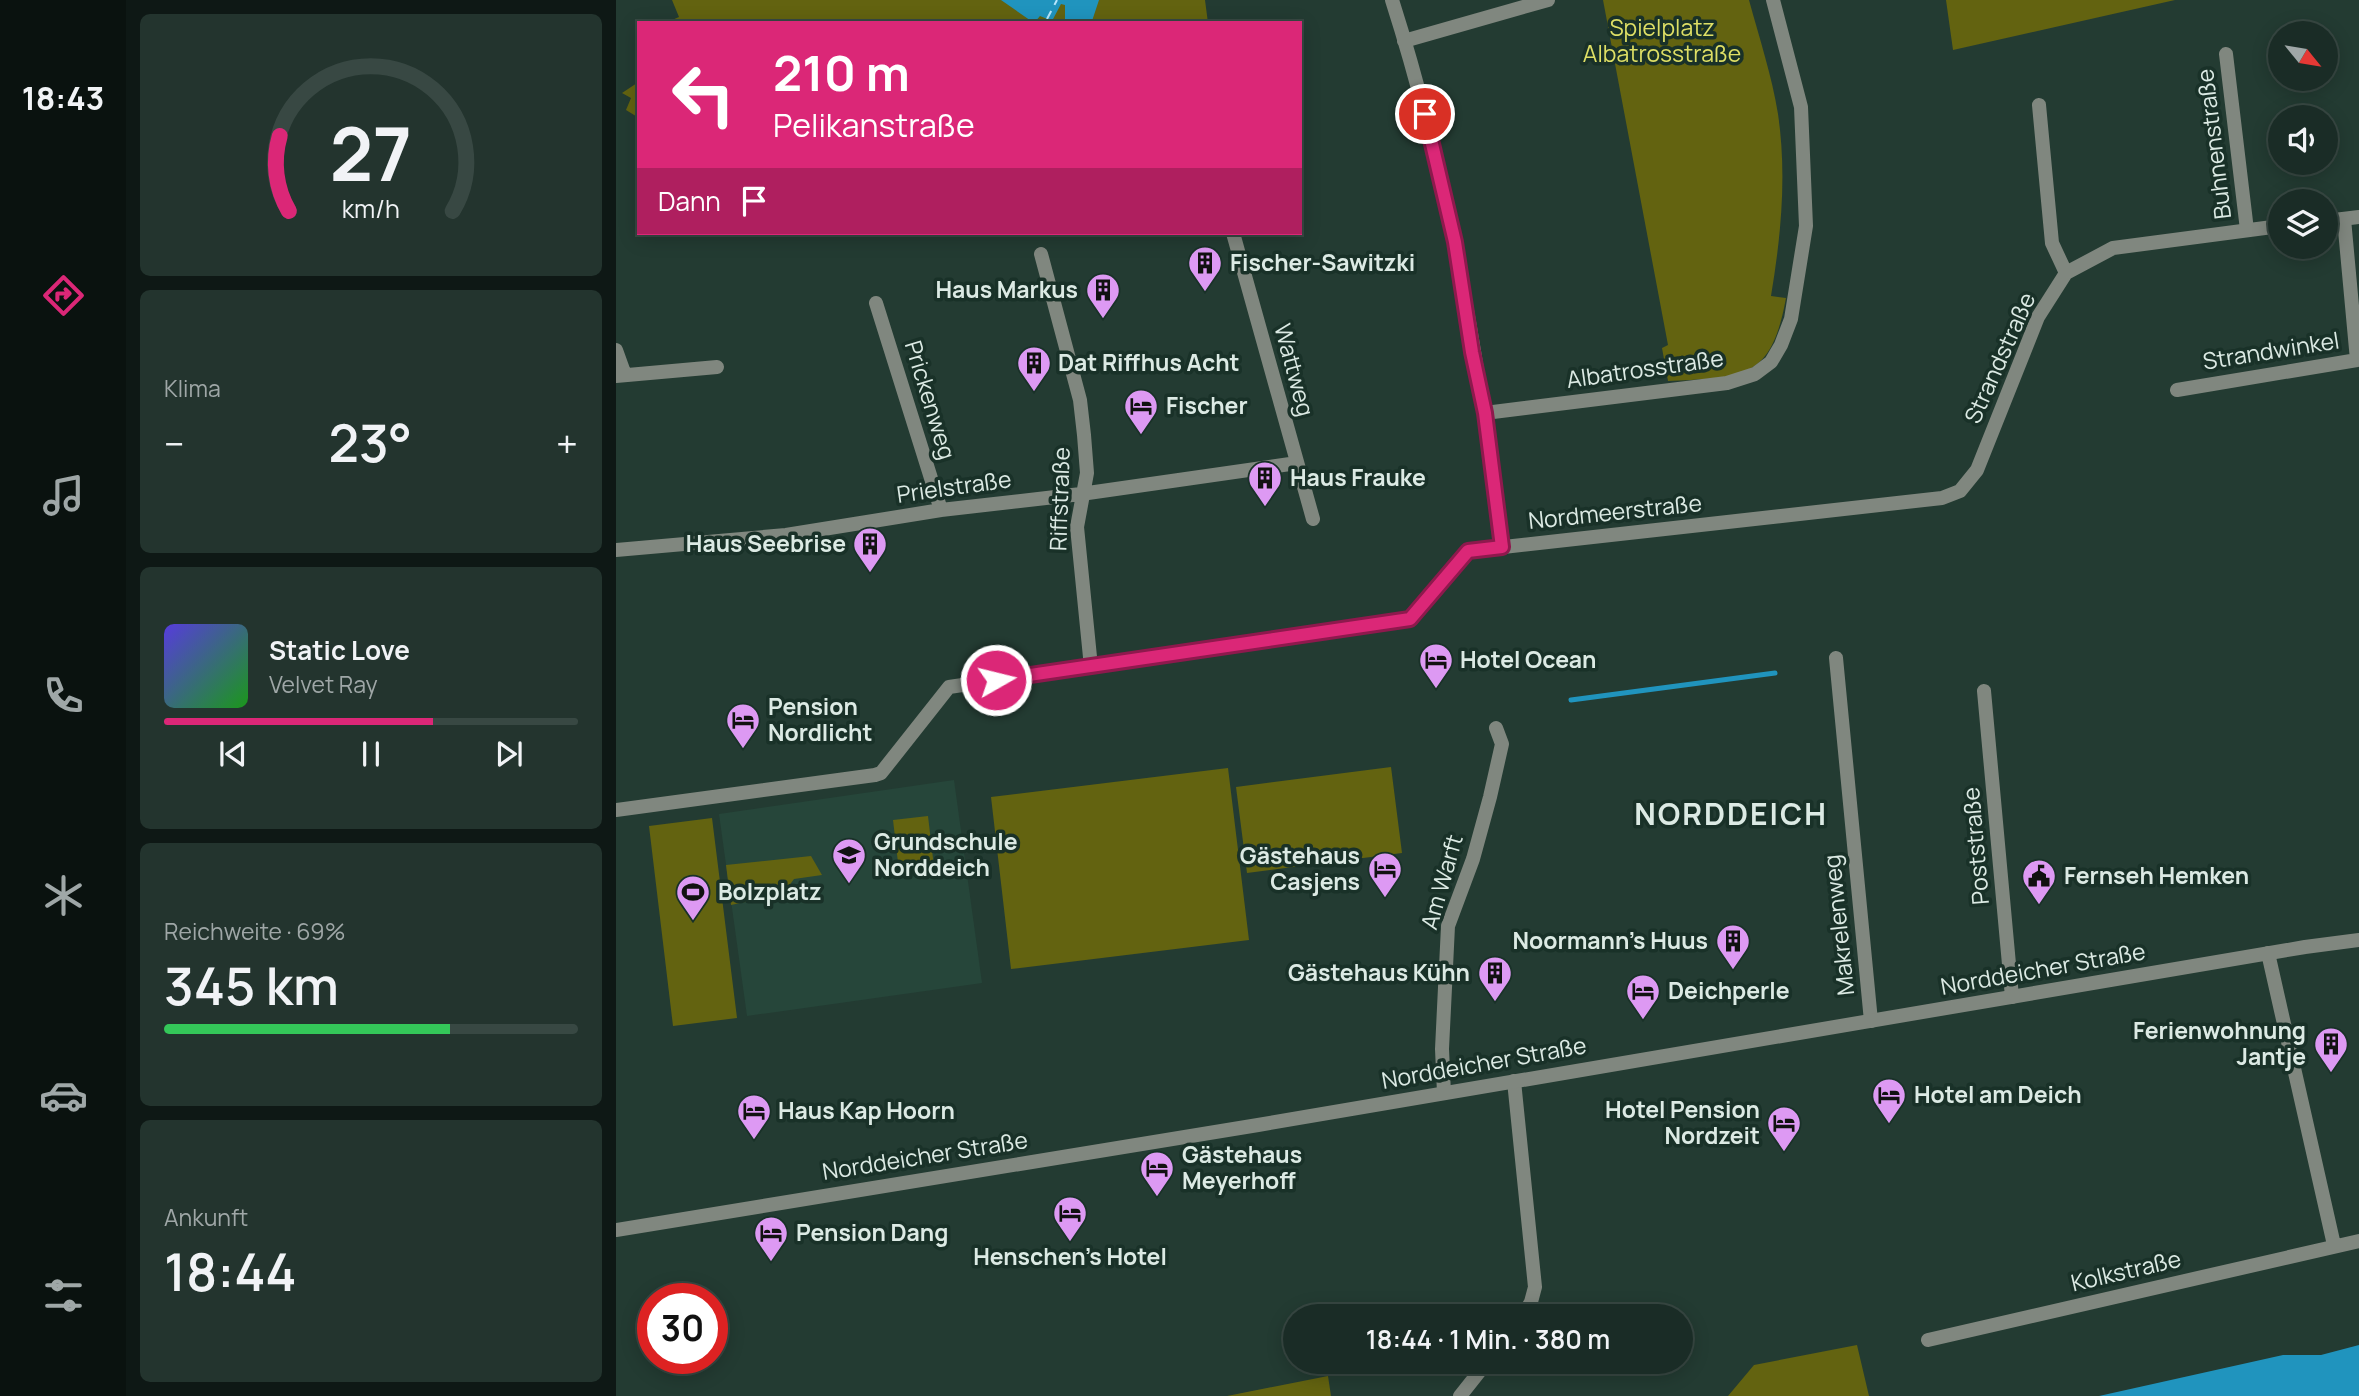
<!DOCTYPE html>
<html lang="de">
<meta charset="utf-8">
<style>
body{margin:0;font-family:Manrope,sans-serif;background:#23342e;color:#f1f3f6;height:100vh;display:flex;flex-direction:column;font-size:26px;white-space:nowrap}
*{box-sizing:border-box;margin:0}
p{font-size:23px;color:#9fa7a7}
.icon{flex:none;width:38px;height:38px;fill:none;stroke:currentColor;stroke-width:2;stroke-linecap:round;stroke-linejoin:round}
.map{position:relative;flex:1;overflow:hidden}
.details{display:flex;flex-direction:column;gap:14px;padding:14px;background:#0e1815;width:490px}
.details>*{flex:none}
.top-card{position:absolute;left:21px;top:21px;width:665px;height:214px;border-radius:0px;box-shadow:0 4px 18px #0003,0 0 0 2px #384843;background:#db2777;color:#fff;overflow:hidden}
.needle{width:46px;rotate:120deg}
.tools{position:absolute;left:1652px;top:21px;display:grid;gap:14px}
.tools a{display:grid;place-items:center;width:70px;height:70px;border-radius:50%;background:#1a2c26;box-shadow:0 4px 18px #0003,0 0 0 2px #384843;font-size:35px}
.speed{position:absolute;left:21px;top:1283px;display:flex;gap:14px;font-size:35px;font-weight:700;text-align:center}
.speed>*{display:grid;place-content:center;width:91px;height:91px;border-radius:50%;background:#1a2c26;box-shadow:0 4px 18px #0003,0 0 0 2px #384843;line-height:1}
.speed .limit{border:10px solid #d22;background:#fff;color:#111}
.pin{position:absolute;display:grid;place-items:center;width:60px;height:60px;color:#fff;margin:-30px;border:4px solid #fff;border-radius:50%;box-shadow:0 2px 7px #0007}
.me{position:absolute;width:77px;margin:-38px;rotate:82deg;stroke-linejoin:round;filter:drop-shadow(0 0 5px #0008)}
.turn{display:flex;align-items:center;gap:24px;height:147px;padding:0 21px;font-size:32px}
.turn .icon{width:91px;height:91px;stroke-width:2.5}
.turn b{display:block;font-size:49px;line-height:60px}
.then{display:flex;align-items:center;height:66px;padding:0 21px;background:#0003;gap:14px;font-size:26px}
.big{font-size:52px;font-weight:600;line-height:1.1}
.details .widget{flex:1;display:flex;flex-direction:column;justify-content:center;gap:10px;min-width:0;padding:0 24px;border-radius:10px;background:#23342e}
.details .dial{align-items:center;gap:0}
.dial svg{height:182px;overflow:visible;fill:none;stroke:#384843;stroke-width:7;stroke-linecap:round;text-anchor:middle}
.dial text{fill:#f1f3f6;stroke:none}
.song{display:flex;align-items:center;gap:21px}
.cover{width:84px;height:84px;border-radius:10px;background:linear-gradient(135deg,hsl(250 70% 55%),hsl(120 70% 35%))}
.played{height:7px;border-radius:4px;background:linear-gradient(90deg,#db2777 65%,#384843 65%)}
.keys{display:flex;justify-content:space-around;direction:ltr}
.heat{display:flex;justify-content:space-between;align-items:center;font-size:38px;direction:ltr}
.charge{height:10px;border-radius:5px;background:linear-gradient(90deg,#34c759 69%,#384843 0)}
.trip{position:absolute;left:667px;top:1304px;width:410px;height:70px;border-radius:35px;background:#1a2c26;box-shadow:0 4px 18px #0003,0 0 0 2px #384843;font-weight:600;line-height:70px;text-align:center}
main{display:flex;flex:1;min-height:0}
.menu{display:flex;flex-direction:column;width:126px;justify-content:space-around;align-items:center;background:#0a120f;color:#9fa7a7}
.menu .icon{width:49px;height:49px}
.menu .active{color:#db2777}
.menu b{font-size:32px;color:#f1f3f6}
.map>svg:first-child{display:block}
.built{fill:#26463a}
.green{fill:#636310}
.water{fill:#2094be}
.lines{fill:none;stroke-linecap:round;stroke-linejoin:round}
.stream{stroke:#2094be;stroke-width:5}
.ferry{stroke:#b7e6fd;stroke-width:2;stroke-dasharray:9 7;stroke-linecap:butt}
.minor{stroke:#80877f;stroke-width:14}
.tertiary{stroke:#80877f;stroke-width:14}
.route-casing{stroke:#8e194d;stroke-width:18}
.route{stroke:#db2777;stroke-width:12}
.labels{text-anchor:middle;stroke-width:7;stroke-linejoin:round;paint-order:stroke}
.park-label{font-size:23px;fill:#dedf65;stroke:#193128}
.street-label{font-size:23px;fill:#dceae4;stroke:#193128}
.poi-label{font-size:23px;font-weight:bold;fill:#dceae4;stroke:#193128;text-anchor:start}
.district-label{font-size:30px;font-weight:bold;letter-spacing:2px;fill:#dceae4;stroke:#193128}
</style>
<main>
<nav class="menu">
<b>18:43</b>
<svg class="icon active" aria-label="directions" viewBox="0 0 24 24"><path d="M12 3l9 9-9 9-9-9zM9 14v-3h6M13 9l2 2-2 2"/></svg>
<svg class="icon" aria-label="music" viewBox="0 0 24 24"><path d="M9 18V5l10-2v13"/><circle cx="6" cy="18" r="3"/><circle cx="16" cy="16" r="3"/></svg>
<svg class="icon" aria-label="phone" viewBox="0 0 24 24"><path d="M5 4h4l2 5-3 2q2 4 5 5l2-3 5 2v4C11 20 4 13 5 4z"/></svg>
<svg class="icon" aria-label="climate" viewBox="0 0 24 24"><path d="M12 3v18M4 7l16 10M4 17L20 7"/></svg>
<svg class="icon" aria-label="car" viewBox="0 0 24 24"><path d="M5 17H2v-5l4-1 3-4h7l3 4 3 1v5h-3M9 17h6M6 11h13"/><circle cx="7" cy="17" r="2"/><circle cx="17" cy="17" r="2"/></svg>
<svg class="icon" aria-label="filters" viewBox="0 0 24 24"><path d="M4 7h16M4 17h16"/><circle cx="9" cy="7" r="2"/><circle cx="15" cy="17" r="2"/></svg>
</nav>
<section class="details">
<div class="widget dial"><svg viewBox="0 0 100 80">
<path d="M14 69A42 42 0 1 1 86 69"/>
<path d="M14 69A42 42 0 0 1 10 36" stroke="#db2777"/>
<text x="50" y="56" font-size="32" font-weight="700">27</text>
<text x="50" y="72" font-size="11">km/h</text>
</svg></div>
<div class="widget"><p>Klima</p>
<div class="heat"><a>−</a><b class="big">23°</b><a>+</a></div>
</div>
<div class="widget">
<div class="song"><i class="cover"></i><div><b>Static Love</b><p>Velvet Ray</p></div></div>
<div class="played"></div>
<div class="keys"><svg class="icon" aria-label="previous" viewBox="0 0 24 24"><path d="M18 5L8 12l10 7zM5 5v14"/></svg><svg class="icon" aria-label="pause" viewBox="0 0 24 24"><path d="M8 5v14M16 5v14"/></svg><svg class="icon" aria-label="next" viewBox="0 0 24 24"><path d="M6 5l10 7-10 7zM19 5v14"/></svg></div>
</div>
<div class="widget"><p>Reichweite · 69%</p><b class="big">345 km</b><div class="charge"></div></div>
<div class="widget"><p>Ankunft</p><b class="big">18:44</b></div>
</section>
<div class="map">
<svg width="1743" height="1396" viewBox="0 0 1743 1396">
<rect width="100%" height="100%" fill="#233b32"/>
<path class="built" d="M338,780L366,983L131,1016L103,814Z"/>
<path class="green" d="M56,0H589L592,23H49L63,17Z
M987,0H1133C1143,37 1156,76 1162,114C1171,175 1165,236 1155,296L1170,298C1155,381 1127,377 1052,381L1046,348L1052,345Z
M1330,0H1559L1337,50Z
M23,78V118L10,110L15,98L6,93L21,83Z
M775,767L786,853L631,873L620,787Z
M612,768L633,940L395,969L375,797Z
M312,816L318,867L283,871L277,820Z
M96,818L121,1018L57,1026L33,826Z
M195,856L206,875L178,879L167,894L115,905L110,865Z
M1241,1345L1253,1396H1112L1138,1365Z
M712,1376L715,1396H611Z"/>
<path class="water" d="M385,0H483L476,21L473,23H452L449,21V5L445,4L436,21L424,16L418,23Z
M1743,1345V1396H1483L1667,1355H1705Z"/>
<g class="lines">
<path class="stream" d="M955,700L1159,673"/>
<path class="ferry" d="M431,19L441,0"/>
<path class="minor" d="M776,0C833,178 863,362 886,547
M788,41L932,0
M1610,54L1631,230
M1423,105L1436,243L1450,273
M1710,221L1743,217
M617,233L697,519
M425,254L464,400L468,435L471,473L461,527L475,667
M260,303L325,510
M0,350L9,375
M0,376L101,367
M1561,390L1741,360L1728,219
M869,413L1111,383L1139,374L1155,362L1165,345L1175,319L1190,226L1185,107L1157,0
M0,550L170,535L325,510L465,494L681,463
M1220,658L1255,1021
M1368,691L1396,997
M0,810L259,775L265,773L333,687L794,619L852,551L1326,498L1344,491L1361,470L1422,317L1450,273L1497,248L1664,226
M1652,953L1718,1245
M898,1081L919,1287L915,1302L907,1316
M828,1093L826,1049L832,926L857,859L874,797L886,744L880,728
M1312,1340L1743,1241
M844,1396L871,1362"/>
<path class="tertiary" d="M0,1230L642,1125L1689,947L1743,940"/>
</g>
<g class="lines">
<g class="route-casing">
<path id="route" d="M380,680L794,619L852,551L886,547L869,413L856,352L839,242L809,114"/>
</g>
<use href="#route" class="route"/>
</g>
<defs>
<g id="building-pin" transform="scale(1.75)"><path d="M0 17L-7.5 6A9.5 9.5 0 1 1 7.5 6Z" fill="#dd99f3" stroke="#193128"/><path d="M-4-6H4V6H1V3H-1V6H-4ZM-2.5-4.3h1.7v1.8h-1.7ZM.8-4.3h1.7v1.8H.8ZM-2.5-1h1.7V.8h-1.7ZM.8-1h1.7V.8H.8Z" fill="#111"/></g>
<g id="hotel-pin" transform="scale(1.75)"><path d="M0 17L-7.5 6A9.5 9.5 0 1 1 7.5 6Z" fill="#dd99f3" stroke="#193128"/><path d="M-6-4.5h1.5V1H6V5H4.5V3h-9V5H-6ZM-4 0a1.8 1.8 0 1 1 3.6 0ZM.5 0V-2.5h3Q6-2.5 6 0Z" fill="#111"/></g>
<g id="school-pin" transform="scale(1.75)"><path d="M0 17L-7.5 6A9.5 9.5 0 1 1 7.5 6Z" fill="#dd99f3" stroke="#193128"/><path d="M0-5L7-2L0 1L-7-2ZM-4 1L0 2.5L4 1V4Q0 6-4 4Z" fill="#111"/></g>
<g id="civic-pin" transform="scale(1.75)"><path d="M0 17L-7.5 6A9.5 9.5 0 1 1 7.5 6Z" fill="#dd99f3" stroke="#193128"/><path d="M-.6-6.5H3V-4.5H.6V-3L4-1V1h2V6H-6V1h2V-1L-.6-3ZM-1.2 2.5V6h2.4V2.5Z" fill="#111"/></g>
<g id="stadium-pin" transform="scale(1.75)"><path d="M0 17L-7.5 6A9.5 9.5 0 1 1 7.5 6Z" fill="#dd99f3" stroke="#193128"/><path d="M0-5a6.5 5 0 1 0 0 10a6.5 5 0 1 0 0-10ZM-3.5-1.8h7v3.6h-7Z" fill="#111"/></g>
</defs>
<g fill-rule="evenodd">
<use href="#building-pin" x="589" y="263"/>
<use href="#building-pin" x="487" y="290"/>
<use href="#building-pin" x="418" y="363"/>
<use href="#hotel-pin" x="525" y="406"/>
<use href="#building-pin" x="649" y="478"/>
<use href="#building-pin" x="254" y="544"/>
<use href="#hotel-pin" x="820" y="660"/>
<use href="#hotel-pin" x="127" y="720"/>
<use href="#school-pin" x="233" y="855"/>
<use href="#hotel-pin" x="769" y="869"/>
<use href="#civic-pin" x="1423" y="876"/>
<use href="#stadium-pin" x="77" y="892"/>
<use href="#building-pin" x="1117" y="941"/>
<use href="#building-pin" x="879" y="973"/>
<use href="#hotel-pin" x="1027" y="991"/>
<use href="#building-pin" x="1715" y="1044"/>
<use href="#hotel-pin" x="1273" y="1095"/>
<use href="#hotel-pin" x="138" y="1111"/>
<use href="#hotel-pin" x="1168" y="1123"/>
<use href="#hotel-pin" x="541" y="1168"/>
<use href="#hotel-pin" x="454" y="1213"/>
<use href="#hotel-pin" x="155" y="1233"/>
</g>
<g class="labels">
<g class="park-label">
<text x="1046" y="36">Spielplatz<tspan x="1046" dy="26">Albatrosstraße</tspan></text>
</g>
<g class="street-label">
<text transform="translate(1598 144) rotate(-97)" y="8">Buhnenstraße</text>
<text transform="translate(1655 351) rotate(-9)" y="8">Strandwinkel</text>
<text transform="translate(1384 358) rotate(-66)" y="8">Strandstraße</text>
<text transform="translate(1029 369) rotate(-8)" y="8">Albatrosstraße</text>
<text transform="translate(678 370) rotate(75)" y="8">Wattweg</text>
<text transform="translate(314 400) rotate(73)" y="8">Prickenweg</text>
<text transform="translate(338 487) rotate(-8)" y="8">Prielstraße</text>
<text transform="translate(444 499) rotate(-88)" y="8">Riffstraße</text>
<text transform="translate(999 512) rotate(-6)" y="8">Nordmeerstraße</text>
<text transform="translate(1360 846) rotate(-95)" y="8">Poststraße</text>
<text transform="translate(826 882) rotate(-74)" y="8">Am Warft</text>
<text transform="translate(1223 925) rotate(-96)" y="8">Makrelenweg</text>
<text transform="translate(1427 969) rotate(-10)" y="8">Norddeicher Straße</text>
<text transform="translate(868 1063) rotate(-10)" y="8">Norddeicher Straße</text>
<text transform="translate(309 1156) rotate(-9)" y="8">Norddeicher Straße</text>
<text transform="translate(1510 1271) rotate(-13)" y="8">Kolkstraße</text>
</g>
<g class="poi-label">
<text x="614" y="271">Fischer-Sawitzki</text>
<text x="462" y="298" text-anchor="end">Haus Markus</text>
<text x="442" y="371">Dat Riffhus Acht</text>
<text x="550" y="414">Fischer</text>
<text x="674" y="486">Haus Frauke</text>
<text x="230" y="552" text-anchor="end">Haus Seebrise</text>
<text x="844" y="668">Hotel Ocean</text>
<text x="152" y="715">Pension<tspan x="152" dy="26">Nordlicht</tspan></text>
<text x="258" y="850">Grundschule<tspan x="258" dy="26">Norddeich</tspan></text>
<text x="744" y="864" text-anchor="end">Gästehaus<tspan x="744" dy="26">Casjens</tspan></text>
<text x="1448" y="884">Fernseh Hemken</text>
<text x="102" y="900">Bolzplatz</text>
<text x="1092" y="949" text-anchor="end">Noormann's Huus</text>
<text x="854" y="981" text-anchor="end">Gästehaus Kühn</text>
<text x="1052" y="999">Deichperle</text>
<text x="1690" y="1039" text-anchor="end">Ferienwohnung<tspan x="1690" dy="26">Jantje</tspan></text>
<text x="1298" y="1103">Hotel am Deich</text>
<text x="1144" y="1118" text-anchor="end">Hotel Pension<tspan x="1144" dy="26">Nordzeit</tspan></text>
<text x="162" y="1119">Haus Kap Hoorn</text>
<text x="566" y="1163">Gästehaus<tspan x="566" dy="26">Meyerhoff</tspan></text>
<text x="180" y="1241">Pension Dang</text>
<text x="454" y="1265" text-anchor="middle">Henschen's Hotel</text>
</g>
<g class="district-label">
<text x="1115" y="825">NORDDEICH</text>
</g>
</g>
</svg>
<div class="tools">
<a><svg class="needle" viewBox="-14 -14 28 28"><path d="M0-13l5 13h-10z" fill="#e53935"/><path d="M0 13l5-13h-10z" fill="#9fa7a7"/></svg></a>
<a><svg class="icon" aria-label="sound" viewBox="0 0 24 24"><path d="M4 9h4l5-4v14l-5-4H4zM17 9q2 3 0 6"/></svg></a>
<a><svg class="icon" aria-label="layers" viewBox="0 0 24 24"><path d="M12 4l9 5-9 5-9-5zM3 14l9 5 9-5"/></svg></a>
</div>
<div class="speed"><div class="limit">30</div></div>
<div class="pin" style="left:809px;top:114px;background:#d93025"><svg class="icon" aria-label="arrive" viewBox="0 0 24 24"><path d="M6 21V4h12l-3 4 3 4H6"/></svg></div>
<svg class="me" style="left:380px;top:680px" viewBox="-20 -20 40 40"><circle r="17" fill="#db2777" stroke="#fff" stroke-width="3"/><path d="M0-11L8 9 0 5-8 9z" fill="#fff"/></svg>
<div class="trip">18:44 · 1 Min. · 380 m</div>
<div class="top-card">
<div class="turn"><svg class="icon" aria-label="left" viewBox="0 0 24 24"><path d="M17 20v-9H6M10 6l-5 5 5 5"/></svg><div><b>210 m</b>Pelikanstraße</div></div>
<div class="then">Dann<svg class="icon" aria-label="arrive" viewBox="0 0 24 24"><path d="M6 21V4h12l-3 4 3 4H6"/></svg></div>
</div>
</div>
</main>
